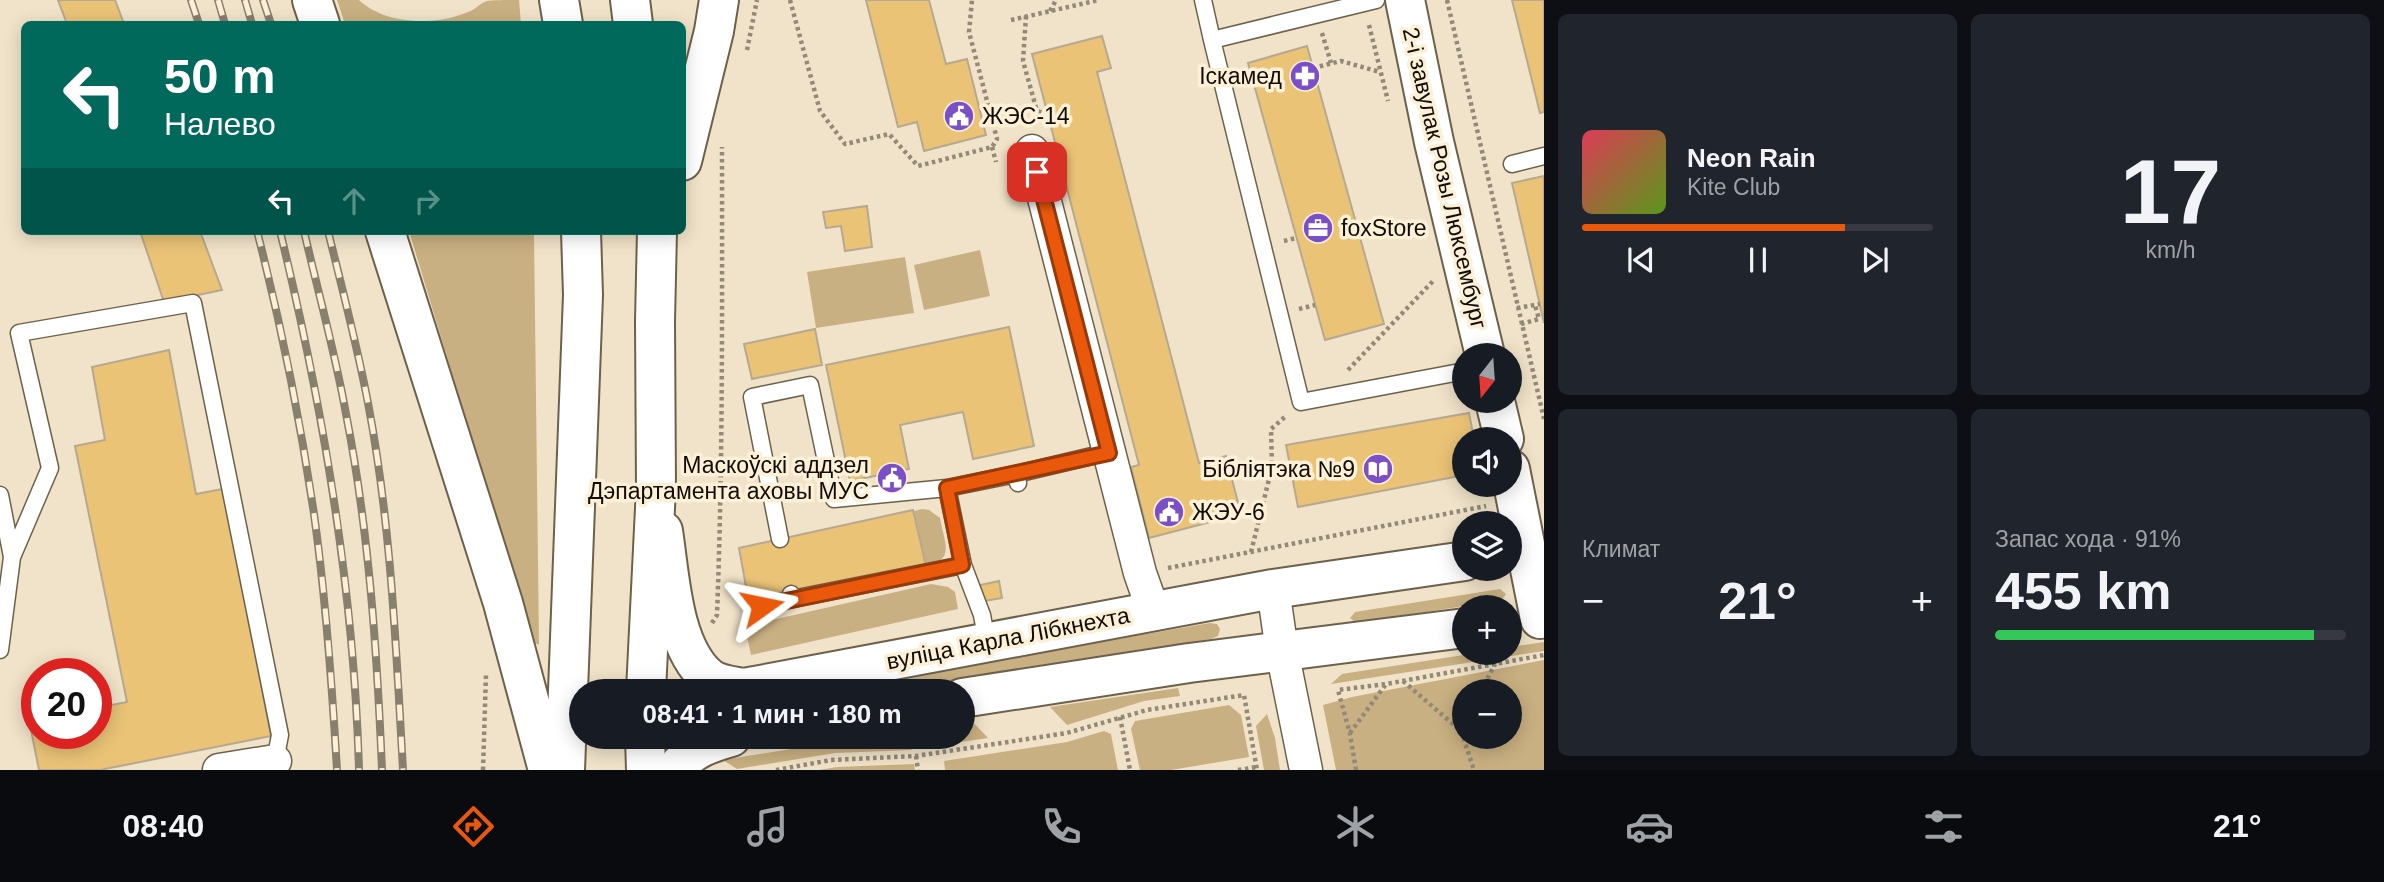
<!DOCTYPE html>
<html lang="ru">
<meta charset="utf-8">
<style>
body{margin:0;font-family:Helvetica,sans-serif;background:#20242c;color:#f1f3f6;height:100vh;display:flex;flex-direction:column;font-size:26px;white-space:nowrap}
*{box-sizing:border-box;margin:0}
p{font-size:23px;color:#9ea1a6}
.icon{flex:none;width:38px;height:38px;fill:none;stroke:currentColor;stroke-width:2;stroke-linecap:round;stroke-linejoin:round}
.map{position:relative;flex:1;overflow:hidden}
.details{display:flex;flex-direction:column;gap:14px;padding:14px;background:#0d0f14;width:840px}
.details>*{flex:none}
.guide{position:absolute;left:21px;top:21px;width:665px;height:214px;border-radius:10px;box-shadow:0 4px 18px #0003;background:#00695c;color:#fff;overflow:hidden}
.needle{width:46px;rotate:197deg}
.buttons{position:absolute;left:1452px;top:343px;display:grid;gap:14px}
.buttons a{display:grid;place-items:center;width:70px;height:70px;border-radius:50%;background:#171b24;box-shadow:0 4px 18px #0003;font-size:35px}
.speed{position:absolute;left:21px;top:658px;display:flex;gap:14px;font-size:35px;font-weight:700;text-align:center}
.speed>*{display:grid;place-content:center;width:91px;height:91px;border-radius:50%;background:#171b24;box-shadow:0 4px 18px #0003;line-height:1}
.speed .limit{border:10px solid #d22;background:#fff;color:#111}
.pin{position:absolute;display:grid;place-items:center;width:60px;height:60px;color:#fff;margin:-30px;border-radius:14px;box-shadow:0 4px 10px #0006}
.me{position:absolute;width:77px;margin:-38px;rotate:78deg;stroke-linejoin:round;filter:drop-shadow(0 0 5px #0008)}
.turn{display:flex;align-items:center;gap:24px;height:147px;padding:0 28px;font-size:32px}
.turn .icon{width:91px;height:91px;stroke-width:2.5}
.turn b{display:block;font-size:49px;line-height:60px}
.lanes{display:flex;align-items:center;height:66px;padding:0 28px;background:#0003;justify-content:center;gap:35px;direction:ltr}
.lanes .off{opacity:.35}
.big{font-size:52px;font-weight:600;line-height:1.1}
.details .widget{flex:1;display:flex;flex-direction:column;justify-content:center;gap:10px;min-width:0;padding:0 24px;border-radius:10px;background:#20242c}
.details .dial{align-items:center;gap:0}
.dial b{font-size:91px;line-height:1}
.song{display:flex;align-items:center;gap:21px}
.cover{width:84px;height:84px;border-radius:10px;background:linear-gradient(135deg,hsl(350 70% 55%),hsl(90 70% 35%))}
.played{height:7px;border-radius:4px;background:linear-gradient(90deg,#ea580c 75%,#363941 75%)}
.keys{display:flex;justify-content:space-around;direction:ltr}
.heat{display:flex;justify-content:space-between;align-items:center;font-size:38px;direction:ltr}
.charge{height:10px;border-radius:5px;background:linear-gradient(90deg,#34c759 91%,#363941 0)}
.details .tiles{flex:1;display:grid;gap:14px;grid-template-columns:repeat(2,1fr)}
.trip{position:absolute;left:569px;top:679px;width:406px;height:70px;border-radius:35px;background:#171b24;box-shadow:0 4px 18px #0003;font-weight:600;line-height:70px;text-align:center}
.tab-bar{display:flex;height:112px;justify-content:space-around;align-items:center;background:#090b0e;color:#9ea1a6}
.tab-bar .icon{width:49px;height:49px}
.tab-bar .active{color:#ea580c}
.tab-bar b{font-size:32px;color:#f1f3f6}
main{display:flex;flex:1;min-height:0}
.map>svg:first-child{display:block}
.green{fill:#c9b082;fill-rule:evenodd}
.building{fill:#eac377;stroke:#b6a990;stroke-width:2}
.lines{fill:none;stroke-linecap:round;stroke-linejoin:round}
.service-casing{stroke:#6d614b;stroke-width:19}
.minor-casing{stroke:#6d614b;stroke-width:35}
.secondary-casing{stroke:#6d614b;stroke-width:42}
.primary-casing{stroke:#6d614b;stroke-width:42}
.path{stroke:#938977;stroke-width:4.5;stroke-dasharray:3.5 3.5;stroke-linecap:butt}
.service{stroke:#fff;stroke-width:16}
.minor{stroke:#fff;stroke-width:32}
.secondary{stroke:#fff;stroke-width:38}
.primary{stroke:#fff;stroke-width:38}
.rail-casing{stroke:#887f6d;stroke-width:8}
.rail{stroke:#fef0d6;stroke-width:5;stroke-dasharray:16;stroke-linecap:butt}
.route-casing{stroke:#983908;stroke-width:18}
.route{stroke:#ea580c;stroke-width:12}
.labels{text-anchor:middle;stroke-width:7;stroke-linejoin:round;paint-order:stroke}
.poi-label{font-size:23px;fill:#110d05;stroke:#fef0d6;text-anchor:end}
.street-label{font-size:23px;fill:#110d05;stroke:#fef0d6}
</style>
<main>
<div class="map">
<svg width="1544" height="770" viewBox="0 0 1544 770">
<rect width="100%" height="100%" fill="#f1e3c9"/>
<path class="green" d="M337,0H359C385,25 436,26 468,12C475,10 480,3 487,1C495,0 510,0 519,0L521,24H345Z
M409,231H534L539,645L533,642Z
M980,250L990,296L924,310L914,265Z
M905,257L914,313L816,328L807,272Z
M922,509L929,510L940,518C944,542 956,560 926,566L914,511Z
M931,584L948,587L955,592L958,609L751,655L745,626Z
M1500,589L1506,594L1502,600L1356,623L1350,618L1355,612Z
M1210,623L1217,624L1220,629L1218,636L1211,639L912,691H819Z
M1544,642V651L1331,684L1342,674L1476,653H1510V647Z
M1544,660V770H1336L1323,705L1352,697ZM1510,691V737H1465V691Z
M1178,688L1180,696L1144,701L1067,725L1050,707Z
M1229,705L1241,715L1249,757L1171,770H1140L1131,729L1135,721Z
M1267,714L1275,738L1280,770H1264L1256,726Z
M971,720L988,738L941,745L944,737H962L963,722Z
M1104,731L1111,734L1118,770H945L944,761L1067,742Z
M864,737H903L912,750L835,753L737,769L723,760Z
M914,764L915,770H819L837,767Z"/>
<path class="building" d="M58,0H115L124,24H67Z
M866,0H929L946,64L967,59L986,135L924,151L917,122L898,127Z
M1512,0H1544V112L1540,113Z
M1102,36L1111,68L1097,72L1199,463L1226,456L1241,514L1149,538L1131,467L1139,465L1032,54Z
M1307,46L1384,324L1325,340L1248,63Z
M1544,176V323L1512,183Z
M867,206L872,247L845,251L841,226L826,228L823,212Z
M140,231H200L222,290L164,302Z
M1009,327L1034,446L973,459L963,412L900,425L909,469L850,481L826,365Z
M815,329L822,365L752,379L744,344Z
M169,350L196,494L223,489L271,736L100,770H39L29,720L37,719V733H96V708L127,702L75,446L105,440L92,367Z
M1469,413L1474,439H1465V475L1298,507L1286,445Z
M913,510L926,566L749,603L739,548Z
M999,581L1002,598L984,601L980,585Z"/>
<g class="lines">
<g class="service-casing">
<path id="service" d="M1203,0L1212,40
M1376,0L1212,40L1301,402L1465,371
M1512,164L1544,156
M1016,474L1109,452
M0,495L12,557
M780,539L752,397L810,385L834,499L947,488
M791,594L792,599L963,565
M761,600L762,606L792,599
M987,642L982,615L963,565L947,488L1016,474L1018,483
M0,650L12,557L50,468L19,333L193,303L280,735L275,761"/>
</g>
<g class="minor-casing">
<path id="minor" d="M1032,151L1140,573L1153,610
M1273,589L1282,651L1306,770
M219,770L275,761"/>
</g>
<g class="secondary-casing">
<path id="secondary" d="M1405,0L1434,142L1485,355
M1495,401L1504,439
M1510,469L1540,619
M663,531C670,575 672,646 708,677C717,685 733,686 744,688L1273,589L1465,561
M962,698L1189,663L1465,628
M676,770C688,750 710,743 731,737"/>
</g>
<g class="primary-casing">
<path id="primary" d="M312,0L320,24
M559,0L563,24
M630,0L633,24
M682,161L714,31L719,0
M385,231L503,603L548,770
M646,691L656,488L655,321L657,231
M645,737L646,770
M565,770L583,295L581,231"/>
</g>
<path class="path" d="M790,0L820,111L845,144L889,134L918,166L992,147L997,139L969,32L972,0
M1447,0L1544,419
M1050,11L1056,0
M1026,16L1023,61L1037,111L1043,113
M1011,20L1099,0
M1369,25L1388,101
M1322,33L1331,63
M747,50L757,0
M1313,68L1341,61L1380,72
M992,147L996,162
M1284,241L1296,238
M1517,308L1540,304
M1299,309L1315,305
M1521,324L1539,319L1535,305
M1348,370L1434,280
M1251,552L1272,467L1271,429L1286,416
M1168,568L1486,506
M712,623L717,615C723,459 722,303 722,147
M1403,681L1461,731L1474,770
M1481,691L1495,664
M1120,717L1130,770
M1461,731L1465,724
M1350,733L1386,684
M916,756L918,770
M483,770L486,674
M776,770L831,760L916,756L1067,733L1147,710L1244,695L1257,770
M1238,770L1257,767
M1356,770L1350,734L1338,690L1386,684L1544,655"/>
<use href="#service" class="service"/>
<use href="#minor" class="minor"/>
<use href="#secondary" class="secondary"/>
<use href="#primary" class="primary"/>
<g class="rail-casing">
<path id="rail" d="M191,0L199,24
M218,0L225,24
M245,0L252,24
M263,0L271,24
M257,231C281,324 300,419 314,514C326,599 332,685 337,770
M280,231C323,407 354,588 359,770
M304,231C318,292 335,352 346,414C369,531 377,651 382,770
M328,231C342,288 357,345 368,403C391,523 396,648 403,770"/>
</g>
<use href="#rail" class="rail"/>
</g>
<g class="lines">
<g class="route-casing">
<path id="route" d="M762,606L962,565L947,488L1109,453L1037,172"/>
</g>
<use href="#route" class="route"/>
</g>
<defs>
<g id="pharmacy-disc" transform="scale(1.575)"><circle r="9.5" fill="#7b4fc8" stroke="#fef0d6"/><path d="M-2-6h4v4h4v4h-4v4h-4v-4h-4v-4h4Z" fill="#fff"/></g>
<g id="civic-disc" transform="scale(1.575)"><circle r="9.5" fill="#7b4fc8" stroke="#fef0d6"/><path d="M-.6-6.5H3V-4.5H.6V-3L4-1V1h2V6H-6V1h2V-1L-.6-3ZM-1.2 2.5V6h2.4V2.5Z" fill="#fff"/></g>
<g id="office-disc" transform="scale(1.575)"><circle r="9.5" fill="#7b4fc8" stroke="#fef0d6"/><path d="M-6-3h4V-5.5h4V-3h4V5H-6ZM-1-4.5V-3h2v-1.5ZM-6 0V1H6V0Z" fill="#fff"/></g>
<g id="library-disc" transform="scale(1.575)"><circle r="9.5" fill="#7b4fc8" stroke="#fef0d6"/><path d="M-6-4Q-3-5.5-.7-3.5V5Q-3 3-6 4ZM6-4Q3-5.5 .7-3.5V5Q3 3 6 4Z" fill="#fff"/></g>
</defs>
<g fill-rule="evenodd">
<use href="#pharmacy-disc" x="1305" y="76"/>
<use href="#civic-disc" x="959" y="116"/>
<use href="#office-disc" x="1318" y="228"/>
<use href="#library-disc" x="1378" y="469"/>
<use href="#civic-disc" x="892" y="478"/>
<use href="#civic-disc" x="1169" y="512"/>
</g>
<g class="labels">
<g class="poi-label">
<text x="1282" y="84">Іскамед</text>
<text x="982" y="124" text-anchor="start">ЖЭС-14</text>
<text x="1341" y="236" text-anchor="start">foxStore</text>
<text x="869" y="473">Маскоўскі аддзел<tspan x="869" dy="26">Дэпартамента аховы МУС</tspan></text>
<text x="1355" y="477">Бібліятэка №9</text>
<text x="1192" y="520" text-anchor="start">ЖЭУ-6</text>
</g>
<g class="street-label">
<text transform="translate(1445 178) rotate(77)" y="8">2-і завулак Розы Люксембург</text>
<text transform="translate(1008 638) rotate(-11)" y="8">вуліца Карла Лібкнехта</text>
</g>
</g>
</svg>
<div class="buttons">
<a><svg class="needle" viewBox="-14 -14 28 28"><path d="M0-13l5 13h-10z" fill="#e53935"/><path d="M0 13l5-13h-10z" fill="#9ea1a6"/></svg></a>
<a><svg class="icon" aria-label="sound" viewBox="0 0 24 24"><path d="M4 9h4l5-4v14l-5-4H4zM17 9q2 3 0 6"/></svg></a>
<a><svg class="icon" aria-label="layers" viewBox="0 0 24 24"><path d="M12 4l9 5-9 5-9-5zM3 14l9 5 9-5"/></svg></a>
<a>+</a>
<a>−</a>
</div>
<div class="speed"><div class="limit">20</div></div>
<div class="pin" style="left:1037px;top:172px;background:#d93025"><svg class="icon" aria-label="arrive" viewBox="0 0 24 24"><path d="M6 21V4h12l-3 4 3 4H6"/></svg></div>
<svg class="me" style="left:762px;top:606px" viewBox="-20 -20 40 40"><path d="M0-17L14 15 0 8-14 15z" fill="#ea580c" stroke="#fff" stroke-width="4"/></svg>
<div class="trip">08:41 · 1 мин · 180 m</div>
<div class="guide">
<div class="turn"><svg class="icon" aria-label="left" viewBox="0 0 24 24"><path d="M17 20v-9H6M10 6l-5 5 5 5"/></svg><div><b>50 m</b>Налево</div></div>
<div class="lanes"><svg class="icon" aria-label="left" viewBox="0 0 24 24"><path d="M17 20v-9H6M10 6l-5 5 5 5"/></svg><svg class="icon off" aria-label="ahead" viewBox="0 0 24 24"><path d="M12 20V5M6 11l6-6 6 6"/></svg><svg class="icon off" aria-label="right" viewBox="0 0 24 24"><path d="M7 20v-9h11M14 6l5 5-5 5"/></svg></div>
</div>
</div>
<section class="details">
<div class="tiles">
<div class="widget">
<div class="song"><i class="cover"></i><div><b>Neon Rain</b><p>Kite Club</p></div></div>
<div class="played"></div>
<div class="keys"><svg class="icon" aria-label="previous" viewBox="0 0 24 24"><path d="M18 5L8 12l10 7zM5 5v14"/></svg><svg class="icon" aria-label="pause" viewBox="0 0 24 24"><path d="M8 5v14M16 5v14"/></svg><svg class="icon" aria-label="next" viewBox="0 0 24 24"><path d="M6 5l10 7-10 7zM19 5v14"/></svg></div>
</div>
<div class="widget dial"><b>17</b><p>km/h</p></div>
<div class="widget"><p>Климат</p>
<div class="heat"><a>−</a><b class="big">21°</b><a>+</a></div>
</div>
<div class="widget"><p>Запас хода · 91%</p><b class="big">455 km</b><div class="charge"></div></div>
</div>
</section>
</main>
<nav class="tab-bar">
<b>08:40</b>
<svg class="icon active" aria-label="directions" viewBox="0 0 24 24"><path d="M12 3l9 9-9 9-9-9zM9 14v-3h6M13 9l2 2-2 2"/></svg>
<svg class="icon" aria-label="music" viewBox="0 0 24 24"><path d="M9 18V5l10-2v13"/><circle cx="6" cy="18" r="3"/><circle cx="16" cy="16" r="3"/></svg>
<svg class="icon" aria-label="phone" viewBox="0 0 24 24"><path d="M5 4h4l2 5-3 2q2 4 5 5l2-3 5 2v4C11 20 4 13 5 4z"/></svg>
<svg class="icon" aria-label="climate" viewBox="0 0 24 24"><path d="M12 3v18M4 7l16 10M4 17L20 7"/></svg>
<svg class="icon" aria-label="car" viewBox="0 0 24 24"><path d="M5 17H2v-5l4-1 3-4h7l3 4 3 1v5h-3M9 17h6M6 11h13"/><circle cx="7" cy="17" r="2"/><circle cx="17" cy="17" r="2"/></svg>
<svg class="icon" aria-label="filters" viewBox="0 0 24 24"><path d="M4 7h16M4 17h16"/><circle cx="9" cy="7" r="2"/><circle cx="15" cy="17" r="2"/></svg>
<b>21°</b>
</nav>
